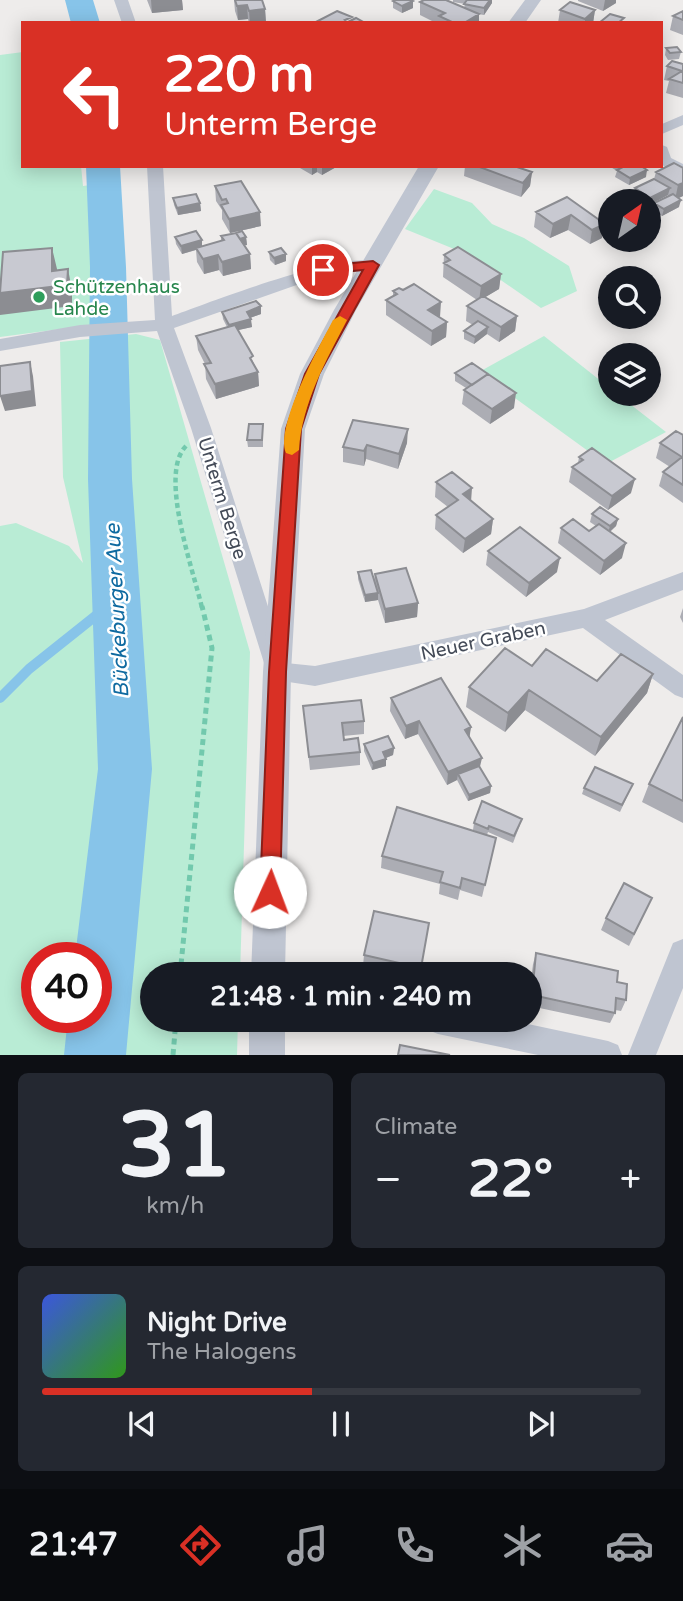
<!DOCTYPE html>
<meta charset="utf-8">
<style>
body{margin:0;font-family:"Varela Round",sans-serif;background:#242831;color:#f1f3f6;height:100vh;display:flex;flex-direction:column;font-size:26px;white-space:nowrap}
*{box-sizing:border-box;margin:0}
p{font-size:23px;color:#9ea1a6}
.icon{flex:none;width:38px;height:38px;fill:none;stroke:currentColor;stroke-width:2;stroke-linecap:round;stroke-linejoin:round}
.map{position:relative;height:1055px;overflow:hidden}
.sheet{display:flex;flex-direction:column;gap:18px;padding:18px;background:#0d0f14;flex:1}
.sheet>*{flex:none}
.banner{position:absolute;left:21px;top:21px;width:642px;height:147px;border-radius:0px;box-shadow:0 4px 18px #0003;background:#d93025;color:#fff;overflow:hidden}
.needle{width:46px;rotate:34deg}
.fabs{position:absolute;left:598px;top:189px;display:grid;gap:14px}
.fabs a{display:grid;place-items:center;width:63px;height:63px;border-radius:50%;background:#171b24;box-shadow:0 4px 18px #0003;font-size:35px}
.speed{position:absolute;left:21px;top:942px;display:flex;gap:14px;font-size:35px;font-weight:700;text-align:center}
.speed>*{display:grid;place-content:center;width:91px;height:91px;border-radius:50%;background:#171b24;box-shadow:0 4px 18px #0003;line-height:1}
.speed .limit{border:10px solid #d22;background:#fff;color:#111}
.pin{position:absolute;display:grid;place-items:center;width:60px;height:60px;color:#fff;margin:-30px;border:4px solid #fff;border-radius:50%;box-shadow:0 2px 7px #0007}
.me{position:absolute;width:77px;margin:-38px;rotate:2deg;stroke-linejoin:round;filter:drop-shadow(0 0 5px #0008)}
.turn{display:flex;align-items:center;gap:24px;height:147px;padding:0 28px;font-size:32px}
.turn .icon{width:91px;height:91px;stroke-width:2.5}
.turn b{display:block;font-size:49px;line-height:60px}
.big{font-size:52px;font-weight:700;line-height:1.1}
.sheet .card{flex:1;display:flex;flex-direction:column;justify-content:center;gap:10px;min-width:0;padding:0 24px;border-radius:10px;background:#242831}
.sheet .dial{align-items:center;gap:0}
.dial b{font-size:91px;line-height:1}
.song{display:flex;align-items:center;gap:21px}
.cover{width:84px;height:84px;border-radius:10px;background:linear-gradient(135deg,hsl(230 70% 55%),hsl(110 70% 35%))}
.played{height:7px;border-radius:4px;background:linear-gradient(90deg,#d93025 45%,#363941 45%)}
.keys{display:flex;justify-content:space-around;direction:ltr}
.heat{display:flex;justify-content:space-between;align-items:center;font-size:38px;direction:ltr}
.sheet .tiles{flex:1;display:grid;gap:18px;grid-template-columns:1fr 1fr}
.card:last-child{grid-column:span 2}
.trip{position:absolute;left:140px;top:962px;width:402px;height:70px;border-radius:35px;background:#171b24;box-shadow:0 4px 18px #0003;font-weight:700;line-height:70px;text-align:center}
.tabs{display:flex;height:112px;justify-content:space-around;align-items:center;background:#090b0e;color:#9ea1a6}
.tabs .icon{width:49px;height:49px}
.tabs .active{color:#d93025}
.tabs b{font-size:32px;color:#f1f3f6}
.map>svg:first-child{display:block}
.green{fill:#b9ecd5;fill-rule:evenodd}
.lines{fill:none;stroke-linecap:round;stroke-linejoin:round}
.stream-far1{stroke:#87c4e9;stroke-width:7}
.stream{stroke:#87c4e9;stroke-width:10}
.river{fill:#87c4e9;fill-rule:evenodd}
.path-far1{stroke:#72c9ad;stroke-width:4.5;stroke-dasharray:5 3.5;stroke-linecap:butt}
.path{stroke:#72c9ad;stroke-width:5;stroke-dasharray:6 4.5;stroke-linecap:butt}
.minor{fill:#bfc5d1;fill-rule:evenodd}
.tertiary{fill:#bfc5d1;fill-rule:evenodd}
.wall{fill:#acadb4}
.shaded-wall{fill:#8c8d92}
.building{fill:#c8c9d1;stroke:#8c8d92;stroke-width:2}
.route{fill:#d93025;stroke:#8d1f18;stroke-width:2}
.slow{fill:#f59e0b}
.leisure-dot{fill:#2e9e5b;stroke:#fff;stroke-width:2.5}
.labels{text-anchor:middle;stroke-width:5;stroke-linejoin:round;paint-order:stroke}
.leisure-label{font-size:19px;fill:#27864d;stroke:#fff;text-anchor:start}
.street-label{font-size:19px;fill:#444b58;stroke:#fff}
.water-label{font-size:21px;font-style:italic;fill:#0f6aa0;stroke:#fff}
</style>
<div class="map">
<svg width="683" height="1055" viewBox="0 0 683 1055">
<rect width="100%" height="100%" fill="#eeeceb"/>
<path class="green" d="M23,52V166H81L83,186L104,183L106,323L0,337V55Z
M434,189L472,203L492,224L524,238L569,266L577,291L541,308L459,251L405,229Z
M136,334L160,340L250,652L240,975H152V1020H238L237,1055H0V526L16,523L69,546L83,563L63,477L60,342ZM96,957V1017H37V957Z
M544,336L611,389V394H617L666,432L606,464L479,372Z"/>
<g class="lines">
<path class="stream-far1" d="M106,608L116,600"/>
<path class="stream" d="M0,698L29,669L108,606"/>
<path class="river" d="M65,0H93L100,23H71Z
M86,166H120L126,267L132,479L152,769L126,1055H64L68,1017H96V957H75L98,769L88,479L90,267Z"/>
<path class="path-far1" d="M186,446C158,474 194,572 202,608"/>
<path class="path" d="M180,975L212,648L202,606
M173,1055L176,1020"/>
<path class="minor" d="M114,0H128L136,23H122Z
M683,115V125L662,134V124Z
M662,145L667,147L671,158L683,164V175L662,165Z
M147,166H163L172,316C203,305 361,243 381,265L372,270L325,275L174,328L211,428L286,663L315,666L584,609L683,572V590L605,620L683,675V698L675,695L583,628L315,686L269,679L191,428L157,331L80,337L0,351V339L80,325L155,320Z
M683,939V988L656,1055H628L673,943Z
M424,1020H509L608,1041L618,1045L622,1055H538L438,1034L428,1030Z"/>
<path class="tertiary" d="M525,0H541L525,23H508Z
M419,166H439L356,310L324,374L305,429L291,672L285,975H251L263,672L281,429L300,374L334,310Z
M249,1020H285V1055H249Z"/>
</g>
<path class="wall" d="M147,0H182L183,10L152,13Z
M234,0H262L265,9L266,23H249L248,19L238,20L235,11Z
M453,0H492V3L484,15L478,14L479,23H436L420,15V2L464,8L465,4L453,2Z
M578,0H616V3L603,11L578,1Z
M393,1L413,8L402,13L393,8Z
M560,10H595L593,23H558Z
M683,11V35L670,30L673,16Z
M666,48L681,52L679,59L668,60L665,55Z
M683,64V98L666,93L669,81L664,80L667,66Z
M300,166H338L322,175L317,172L312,175L300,168Z
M465,166H514L532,172L530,186L521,197L464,176Z
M609,166H641L646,177L629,185L615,177L617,171Z
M683,168V196L678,198L679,207L662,216L653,211L654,203L669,196L668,195L649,205V201H642L633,195L635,188L654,179L656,172Z
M215,186L261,226L230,233L222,219V210L216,201Z
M567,197L602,238L590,244L568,230L550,238L534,227L536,212Z
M173,198L200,203L201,211L178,215L174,205Z
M221,236L246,237L247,245H244L250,254L251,269L223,276L219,270L204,274L197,262L196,250L182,254L176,244L175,237L202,246L221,241Z
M269,252L286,254V261L275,265L270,260Z
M444,255L501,274L499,289L485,297L517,316L515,331L499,342L487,334L474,344L464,339V331L473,325L466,321L467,306L477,300L443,277Z
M393,291L447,322L446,337L431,346L386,315V300L393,296Z
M222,312L261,314L250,318L252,327L238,330L258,372L259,386L216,399L206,379L205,364L198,350L196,336L227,327L223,319Z
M455,373L514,408L490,424L462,404L464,390L466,388L455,381Z
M353,420L407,443L398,469L366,459L364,466L343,462V447Z
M263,424V447H248L247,440Z
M683,435V503L659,486L663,472L670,467L656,458L660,443Z
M579,457L631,493L608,510L569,482L572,467L578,463Z
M436,482L471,501L493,519L491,534L463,553L435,529L436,515L448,507L435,497Z
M592,514L618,519L616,526L610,532L622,558L600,575L558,543L561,528L589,531L596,526L590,522Z
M488,551L557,572L526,597L486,565Z
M358,572L374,580L375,574L418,603L417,617L385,623L378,600L365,602L358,579Z
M683,608V623L680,617Z
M532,666L597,681L653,674L647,693L595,756L525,710L505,732L466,707L469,687Z
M391,698L471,727L469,736L480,768L491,786L490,793L468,801L457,780L447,785L418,734L405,739L390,711Z
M303,706L364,721V734L343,736L344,740L360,752V765L310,770Z
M683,717V823L642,802L649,784Z
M364,744L394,748L393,755L386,758V766L372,770L364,751Z
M633,784L620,812L582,794L584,788Z
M474,823L520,825L513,843L488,832L487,835L496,838L482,897L460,890L458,900L439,894L440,884L381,868L382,856L484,834L473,830Z
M652,898L629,946L601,930L606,918Z
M429,923L420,975H403L363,966L364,955Z
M536,953L617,982L626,1000L621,1011L615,1010V1013L610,1023L530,1006V989L533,964Z"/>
<path class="shaded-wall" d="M151,0H182L183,10L152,13Z
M490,0H492V3L484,15V8Z
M605,0H616V3L603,11Z
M413,1V8L402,13V6Z
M247,5L248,19L238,20L237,6Z
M265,9L266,23H250L249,11Z
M595,10L593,23H585V19Z
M479,14V23H464Z
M312,166H317V172L312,175Z
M322,166H338L322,175Z
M647,170L646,177L629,185L630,178Z
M532,172L530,186L521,197L523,183Z
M683,183V196L675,200L678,185Z
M670,188L668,195L649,205L650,198Z
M681,200L679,207L662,216L664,209Z
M200,203L201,211L178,215L177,208Z
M260,212L261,226L230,233L229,219Z
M571,215L568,230L550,238L553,224Z
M605,224L602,238L590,244L592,230Z
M246,237L247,245L227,249V242Z
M202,240V248L182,254L181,246Z
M52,248L57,269L56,286L68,269L72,290V306L0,315V293L52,271Z
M250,254L251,269L223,276L222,262Z
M286,254V261L275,265L274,258Z
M218,255L219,270L204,274L203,259Z
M501,274L499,289L479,301L481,286Z
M441,302L440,317L428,310Z
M261,306V314L247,319V312Z
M517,316L515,331L499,342L501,327Z
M251,319L252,327L230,332L229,325Z
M447,322L446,337L431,346L432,331Z
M488,327L487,334L474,344L475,337Z
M30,362L33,376L36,406L5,411L0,396Z
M258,372L259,386L216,399L215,384Z
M516,393L514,408L490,424L492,409Z
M408,429L407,443L398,469L399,454Z
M367,445L366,459L364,466V451Z
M635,479L631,493L608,510L612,496Z
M472,488L471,502L463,494Z
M493,519L491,534L463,553L465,539Z
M618,519L616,526L608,533L610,526Z
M626,543L622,558L600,575L604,561Z
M560,558L557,572L526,597L529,583Z
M378,593V600L365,602V595Z
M418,603L417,617L385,623V609Z
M653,674L647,693L595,756L601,737Z
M529,690L525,710L505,732L508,713Z
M419,721L418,734L405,739L406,726Z
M471,727L469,741L465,730Z
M394,748L393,755L383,759V752Z
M482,758L479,771L458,774L457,780L447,785L448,772Z
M386,759V766L372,770L373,763Z
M491,786L490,793L468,801L469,795Z"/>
<path class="building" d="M235,0H262L265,9L249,11L247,5L237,6Z
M395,0H411L413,1L402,6L393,1Z
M424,0H446L479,14L464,23H454L439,16L445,13L420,2Z
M467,0H490L484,8L464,4Z
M570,2L595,10L585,19L560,10Z
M337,11L352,17L345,20L348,22L356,18L365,23H314Z
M683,11V20L673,16Z
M610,14L624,18L618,23H599Z
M677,47L681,52L670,53L666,48Z
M672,61L683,64V83L669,79L682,71L667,66Z
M674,163L683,168V183L678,185L656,172Z
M477,166H514L532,172L523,183Z
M622,166H641L647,170L630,178L617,170L623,167Z
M654,179L670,188L650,198L635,188Z
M241,181L260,212L229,219L221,205L228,203L226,199L222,200L215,186Z
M196,194L200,203L177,208L173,198Z
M673,194L681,200L664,209L654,203Z
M567,197L605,224L592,230L571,215L553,224L536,212Z
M196,231L202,240L181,246L175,237Z
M242,231L246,237L240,239L236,233Z
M236,233L250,254L222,262L218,255L203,259L196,248L224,240L221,236Z
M458,247L501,274L481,286L444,263L450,260L444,255Z
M52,248V271L68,269L67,285L0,293L3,252Z
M281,248L286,254L274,258L269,252Z
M414,284L441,302L428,310L447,322L432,331L386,300L397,294L393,291L399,288L403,290Z
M483,296L517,316L501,327L467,306Z
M256,301L261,306L247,312L251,319L229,325L222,312Z
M478,321L488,327L475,337L464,331Z
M235,325L253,356L250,358L258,372L215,384L204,364L211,363L196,336Z
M30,362L32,391L0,396V366Z
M472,363L488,374L472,385L455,373Z
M488,374L516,393L492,409L464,390Z
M353,420L408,429L399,454L367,445L364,451L343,447Z
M249,424H263L262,440H247Z
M676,431L683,435V485L663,472L682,457L660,443Z
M592,448L635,479L612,496L572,467L583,460L579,457Z
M452,472L472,488L463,494L493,519L465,539L436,515L458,500L436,482Z
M600,507L618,519L610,526L592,514Z
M573,519L589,531L599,524L626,543L604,561L561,528Z
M520,527L560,558L529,583L488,551Z
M406,568L418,603L385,609L375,574Z
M371,570L378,593L365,595L358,572Z
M505,648L532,666L546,649L597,681L621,654L653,674L601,737L529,690L508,713L469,687Z
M441,678L471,727L465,730L482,758L448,772L419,721L406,726L391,698Z
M361,700L364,721L342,723L344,740L358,738L360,752L309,757L303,706Z
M683,717V801L649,784Z
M388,736L394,748L383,752L386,759L373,763L364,744Z
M479,766L491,786L469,795L458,774Z
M595,767L633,784L622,805L584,788Z
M482,801L522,819L514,836L489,826L488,829L474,823Z
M397,807L496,838L485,885L462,878L460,888L440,882L443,872L382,856Z
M624,883L652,898L634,934L606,918Z
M374,911L429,923L421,968L364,955Z
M536,953L618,971L617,982L627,984L626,1000L616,998L615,1013L532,995Z
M400,1045L450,1055H398Z"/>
<path class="route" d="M373,261L379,265L319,374L301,429L286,672L280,892L277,899L270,902L263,899L260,892L269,672L286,429L305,374L363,270L323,274L316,270L323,266Z"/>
<path class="slow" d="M340,316L347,320C326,361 302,403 299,450L292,455L286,453C275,426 319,347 333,320Z"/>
<circle class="leisure-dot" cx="39" cy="297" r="7"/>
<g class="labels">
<g class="leisure-label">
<text x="53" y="293">Schützenhaus<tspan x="53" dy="22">Lahde</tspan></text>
</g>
<g class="street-label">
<text transform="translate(223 498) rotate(73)" y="7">Unterm Berge</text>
<text transform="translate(483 640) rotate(-12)" y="7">Neuer Graben</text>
</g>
<g class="water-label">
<text transform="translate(117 611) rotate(-93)" y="7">Bückeburger Aue</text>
</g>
</g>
</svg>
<div class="fabs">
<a><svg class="needle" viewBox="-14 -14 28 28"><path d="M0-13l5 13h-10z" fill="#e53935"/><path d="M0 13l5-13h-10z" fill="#9ea1a6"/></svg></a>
<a><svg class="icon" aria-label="search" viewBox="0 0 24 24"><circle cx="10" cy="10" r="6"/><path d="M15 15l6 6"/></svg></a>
<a><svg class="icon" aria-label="layers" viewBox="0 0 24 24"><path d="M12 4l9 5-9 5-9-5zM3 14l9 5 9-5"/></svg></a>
</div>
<div class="speed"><div class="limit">40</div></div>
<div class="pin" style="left:323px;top:270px;background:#d93025"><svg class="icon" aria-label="arrive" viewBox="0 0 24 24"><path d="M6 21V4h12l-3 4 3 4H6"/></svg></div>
<svg class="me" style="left:270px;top:892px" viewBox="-20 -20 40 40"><circle r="19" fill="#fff"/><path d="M0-13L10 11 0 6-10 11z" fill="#d93025"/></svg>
<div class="trip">21:48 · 1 min · 240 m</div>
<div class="banner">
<div class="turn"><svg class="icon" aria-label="left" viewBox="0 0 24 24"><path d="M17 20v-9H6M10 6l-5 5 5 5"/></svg><div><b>220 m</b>Unterm Berge</div></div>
</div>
</div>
<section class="sheet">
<div class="tiles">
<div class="card dial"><b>31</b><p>km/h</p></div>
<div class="card"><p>Climate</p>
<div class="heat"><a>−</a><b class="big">22°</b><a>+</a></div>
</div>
<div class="card">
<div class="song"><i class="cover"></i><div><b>Night Drive</b><p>The Halogens</p></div></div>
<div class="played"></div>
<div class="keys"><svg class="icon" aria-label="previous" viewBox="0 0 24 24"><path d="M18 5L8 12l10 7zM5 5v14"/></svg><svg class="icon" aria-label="pause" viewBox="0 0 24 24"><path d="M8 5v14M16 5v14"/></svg><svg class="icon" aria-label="next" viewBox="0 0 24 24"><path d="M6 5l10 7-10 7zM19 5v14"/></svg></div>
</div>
</div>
</section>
<nav class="tabs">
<b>21:47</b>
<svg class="icon active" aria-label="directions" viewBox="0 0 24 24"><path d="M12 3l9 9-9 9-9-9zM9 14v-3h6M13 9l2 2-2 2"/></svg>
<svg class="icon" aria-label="music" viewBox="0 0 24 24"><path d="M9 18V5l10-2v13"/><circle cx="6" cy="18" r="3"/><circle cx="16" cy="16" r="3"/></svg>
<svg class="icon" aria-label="phone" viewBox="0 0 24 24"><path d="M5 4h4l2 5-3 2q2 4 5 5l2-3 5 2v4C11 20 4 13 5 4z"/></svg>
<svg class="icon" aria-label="climate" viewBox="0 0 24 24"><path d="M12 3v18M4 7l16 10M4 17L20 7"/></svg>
<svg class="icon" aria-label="car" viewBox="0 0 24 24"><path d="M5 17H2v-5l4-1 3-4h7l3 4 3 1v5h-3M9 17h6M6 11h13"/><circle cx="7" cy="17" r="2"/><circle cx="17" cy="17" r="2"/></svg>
</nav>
